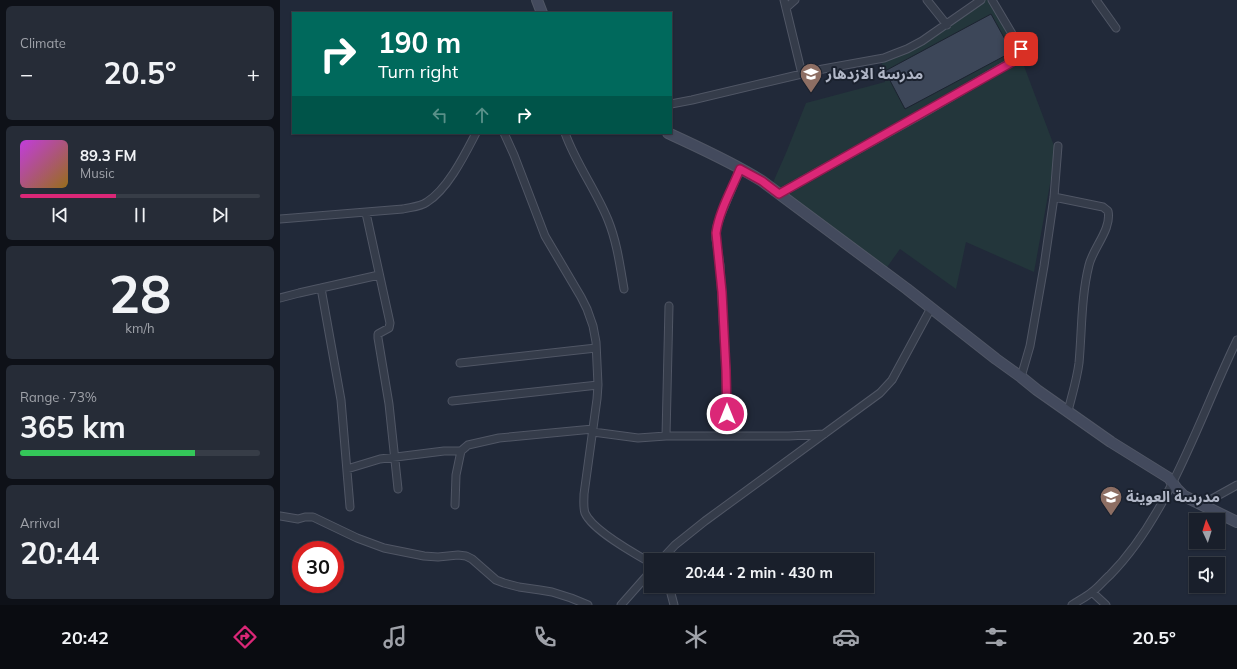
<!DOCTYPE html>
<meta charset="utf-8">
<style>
body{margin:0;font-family:Mulish,"Noto Sans Arabic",sans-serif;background:#262c37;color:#f1f3f6;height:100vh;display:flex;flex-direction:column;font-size:15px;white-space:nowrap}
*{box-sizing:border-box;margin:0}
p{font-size:13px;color:#9fa2a9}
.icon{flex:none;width:22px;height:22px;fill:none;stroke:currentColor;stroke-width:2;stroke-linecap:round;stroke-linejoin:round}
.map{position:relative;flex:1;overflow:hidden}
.drawer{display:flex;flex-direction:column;gap:6px;padding:6px;background:#0e1118;width:280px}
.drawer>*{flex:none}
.guide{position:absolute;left:12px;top:12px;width:380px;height:122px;border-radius:0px;box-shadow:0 1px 3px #0004,0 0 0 1px #373d47;background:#00695c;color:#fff;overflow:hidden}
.needle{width:26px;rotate:356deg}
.buttons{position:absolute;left:909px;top:513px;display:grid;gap:8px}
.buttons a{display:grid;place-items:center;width:36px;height:36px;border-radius:0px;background:#191f2b;box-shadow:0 1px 3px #0004,0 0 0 1px #373d47;font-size:20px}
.speed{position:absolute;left:12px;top:541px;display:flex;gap:8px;font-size:20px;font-weight:700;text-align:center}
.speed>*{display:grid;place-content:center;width:52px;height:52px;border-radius:50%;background:#191f2b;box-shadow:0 1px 3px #0004,0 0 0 1px #373d47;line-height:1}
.speed .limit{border:6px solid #d22;background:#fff;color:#111}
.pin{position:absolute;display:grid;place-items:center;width:34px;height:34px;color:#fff;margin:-17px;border-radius:8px;box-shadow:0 2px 6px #0006}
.me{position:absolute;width:44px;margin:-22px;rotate:0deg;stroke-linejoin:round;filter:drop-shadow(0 0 3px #0008)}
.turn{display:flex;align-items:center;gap:14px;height:84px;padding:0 20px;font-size:18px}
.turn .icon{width:52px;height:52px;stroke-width:2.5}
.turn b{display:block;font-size:28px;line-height:34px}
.lanes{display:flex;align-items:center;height:38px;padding:0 20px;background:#0003;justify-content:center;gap:20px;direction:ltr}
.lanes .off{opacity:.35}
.big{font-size:30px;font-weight:700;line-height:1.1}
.drawer .widget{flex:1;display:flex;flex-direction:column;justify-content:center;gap:6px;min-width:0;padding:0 14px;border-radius:6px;background:#262c37}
.drawer .dial{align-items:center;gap:0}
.dial b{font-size:52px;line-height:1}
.song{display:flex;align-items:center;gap:12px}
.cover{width:48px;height:48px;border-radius:6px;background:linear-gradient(135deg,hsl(290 70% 55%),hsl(40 70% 35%))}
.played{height:4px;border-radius:2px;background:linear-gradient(90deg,#db2777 40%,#373d47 40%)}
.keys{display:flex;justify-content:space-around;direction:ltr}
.heat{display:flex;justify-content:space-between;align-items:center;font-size:22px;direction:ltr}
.charge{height:6px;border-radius:3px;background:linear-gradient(90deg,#34c759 73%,#373d47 0)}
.trip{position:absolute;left:364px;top:553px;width:230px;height:40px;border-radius:0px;background:#191f2b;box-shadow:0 1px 3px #0004,0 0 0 1px #373d47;font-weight:700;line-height:40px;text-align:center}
.tabs{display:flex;height:64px;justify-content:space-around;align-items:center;background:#0a0c11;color:#9fa2a9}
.tabs .icon{width:28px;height:28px}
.tabs .on{color:#db2777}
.tabs b{font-size:18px;color:#f1f3f6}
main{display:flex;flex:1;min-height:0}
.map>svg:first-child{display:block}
.green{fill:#23363b}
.building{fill:#3d4759;stroke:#1c2330}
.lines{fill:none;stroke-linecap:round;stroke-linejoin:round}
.street-casing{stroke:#505665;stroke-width:9}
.secondary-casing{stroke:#505665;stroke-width:12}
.street{stroke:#353c4a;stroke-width:7}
.secondary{stroke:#434a5d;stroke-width:10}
.route-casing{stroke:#8e194d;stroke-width:10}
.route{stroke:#db2777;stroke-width:7}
.labels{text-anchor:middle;stroke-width:4;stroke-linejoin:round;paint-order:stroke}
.poi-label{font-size:15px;font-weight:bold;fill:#b0b6c6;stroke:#1a212e;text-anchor:start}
</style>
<main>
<section class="drawer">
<div class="widget"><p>Climate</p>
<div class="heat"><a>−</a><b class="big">20.5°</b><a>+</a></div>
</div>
<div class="widget">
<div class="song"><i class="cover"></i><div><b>89.3 FM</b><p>Music</p></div></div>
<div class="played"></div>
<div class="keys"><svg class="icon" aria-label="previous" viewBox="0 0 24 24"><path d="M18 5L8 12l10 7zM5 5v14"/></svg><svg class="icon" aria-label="pause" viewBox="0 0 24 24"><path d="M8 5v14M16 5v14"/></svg><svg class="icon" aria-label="next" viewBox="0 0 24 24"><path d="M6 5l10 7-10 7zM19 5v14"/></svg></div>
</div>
<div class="widget dial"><b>28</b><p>km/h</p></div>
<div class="widget"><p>Range · 73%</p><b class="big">365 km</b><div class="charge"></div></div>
<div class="widget"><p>Arrival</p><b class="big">20:44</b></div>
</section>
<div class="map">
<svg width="957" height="605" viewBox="0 0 957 605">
<rect width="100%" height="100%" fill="#212939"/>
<path class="green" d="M704,0H713L741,58L776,151L754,272L686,242L676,289L620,249L605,270L491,187L506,153L526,103L605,82L602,63L658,33Z"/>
<path class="building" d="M711,14L732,52L625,109L605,71Z"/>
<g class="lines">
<g class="street-casing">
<path id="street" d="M504,0L522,74
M647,0L667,25
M816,0L836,28
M506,8L515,0
M391,104L412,100L543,69L604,58L614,54L627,49L642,41L701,0
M224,133L234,155L265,236L301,297L307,309L313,326L316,342L318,385L317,399L304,494C304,500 303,507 305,513C312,530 355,554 371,563
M285,133C296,164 316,190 328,220C337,242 340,266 344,289
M499,194L536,173L642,114L738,58L741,53V49L712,0
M774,197L823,207L828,211C832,229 813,248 809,265C801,297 802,330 799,363C797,379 792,395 788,411
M86,213L110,323L109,328L98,334V338L109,404L118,489
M0,219L123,209C131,207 140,207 147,202C168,189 185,154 196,133
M41,288L61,400L70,507
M0,298L19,293L99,275
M180,363L316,348
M741,377L750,346L764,266L774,197L778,146
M172,401L318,385
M313,432L358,438L386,436H509L544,434
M386,436L389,306
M447,436L446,371L440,265L436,239V233L437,226L442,212L460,169
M67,469L100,459L164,451H181
M175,505L176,475L181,451L188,445L219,438L313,429
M921,505L957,485
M0,516L18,519L25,517H33L77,538L104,548L144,556L158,557L178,555L186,556L192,559L216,580L224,583L239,587L260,590L272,592L291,598L308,605
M381,560L395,545L425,521L600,393L612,380L651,308
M389,586L394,605
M812,592L826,605
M341,605L371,571
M792,605C798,601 806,597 812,592C819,587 824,580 830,575C890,514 920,416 957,340"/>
</g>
<g class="secondary-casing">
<path id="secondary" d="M257,0L262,13
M388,133C420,148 452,162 482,181L627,289L716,359L741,377L757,390L831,442L889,478L897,489L904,496L957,522"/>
</g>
<use href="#street" class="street"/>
<use href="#secondary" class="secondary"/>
</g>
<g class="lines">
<g class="route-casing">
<path id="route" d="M447,414L446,371L442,292L436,233C439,211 452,189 460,169L482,181L499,194L736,60L740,56L741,49"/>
</g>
<use href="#route" class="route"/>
</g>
<defs>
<g id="school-pin" transform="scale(1.15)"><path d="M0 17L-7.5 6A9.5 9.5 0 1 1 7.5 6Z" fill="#8d6e63" stroke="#1a212e"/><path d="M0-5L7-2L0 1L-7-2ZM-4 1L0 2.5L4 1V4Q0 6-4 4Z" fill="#fff"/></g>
</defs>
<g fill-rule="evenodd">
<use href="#school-pin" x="531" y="74"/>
<use href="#school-pin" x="831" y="497"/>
</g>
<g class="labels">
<g class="poi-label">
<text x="546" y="79">مدرسة الازدهار</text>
<text x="846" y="502">مدرسة العوينة</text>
</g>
</g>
</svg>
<div class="buttons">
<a><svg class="needle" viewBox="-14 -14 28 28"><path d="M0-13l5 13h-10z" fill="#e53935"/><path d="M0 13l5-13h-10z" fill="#9fa2a9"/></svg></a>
<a><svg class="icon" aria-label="sound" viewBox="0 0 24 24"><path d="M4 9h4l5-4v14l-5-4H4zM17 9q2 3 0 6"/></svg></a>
</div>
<div class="speed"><div class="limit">30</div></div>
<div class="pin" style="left:741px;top:49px;background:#d93025"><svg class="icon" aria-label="arrive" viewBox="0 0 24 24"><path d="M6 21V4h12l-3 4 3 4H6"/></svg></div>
<svg class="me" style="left:447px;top:414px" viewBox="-20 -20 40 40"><circle r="17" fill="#db2777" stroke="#fff" stroke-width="3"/><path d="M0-11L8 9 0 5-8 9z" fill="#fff"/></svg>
<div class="trip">20:44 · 2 min · 430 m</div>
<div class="guide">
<div class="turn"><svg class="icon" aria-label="right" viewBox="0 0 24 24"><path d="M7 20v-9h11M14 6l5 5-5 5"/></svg><div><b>190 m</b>Turn right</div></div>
<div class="lanes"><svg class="icon off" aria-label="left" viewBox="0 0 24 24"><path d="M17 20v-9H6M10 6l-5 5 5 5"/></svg><svg class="icon off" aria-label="ahead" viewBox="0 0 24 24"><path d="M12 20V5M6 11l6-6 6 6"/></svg><svg class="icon" aria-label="right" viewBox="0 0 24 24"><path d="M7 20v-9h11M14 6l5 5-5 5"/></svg></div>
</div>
</div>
</main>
<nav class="tabs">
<b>20:42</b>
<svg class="icon on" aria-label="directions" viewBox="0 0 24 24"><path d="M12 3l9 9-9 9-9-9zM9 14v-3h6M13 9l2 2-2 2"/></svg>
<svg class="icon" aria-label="music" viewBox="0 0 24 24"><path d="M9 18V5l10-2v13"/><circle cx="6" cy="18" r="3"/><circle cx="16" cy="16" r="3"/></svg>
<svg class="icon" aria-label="phone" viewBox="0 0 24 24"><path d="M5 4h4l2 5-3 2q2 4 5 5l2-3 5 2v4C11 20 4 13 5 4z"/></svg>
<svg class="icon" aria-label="climate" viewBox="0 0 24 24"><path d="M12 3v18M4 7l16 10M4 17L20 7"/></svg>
<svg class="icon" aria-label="car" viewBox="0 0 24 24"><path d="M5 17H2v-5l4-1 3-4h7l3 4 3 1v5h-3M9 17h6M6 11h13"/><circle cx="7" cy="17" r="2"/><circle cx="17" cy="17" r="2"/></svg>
<svg class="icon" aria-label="filters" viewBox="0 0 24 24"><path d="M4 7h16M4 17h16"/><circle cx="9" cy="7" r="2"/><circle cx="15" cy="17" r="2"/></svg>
<b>20.5°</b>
</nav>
